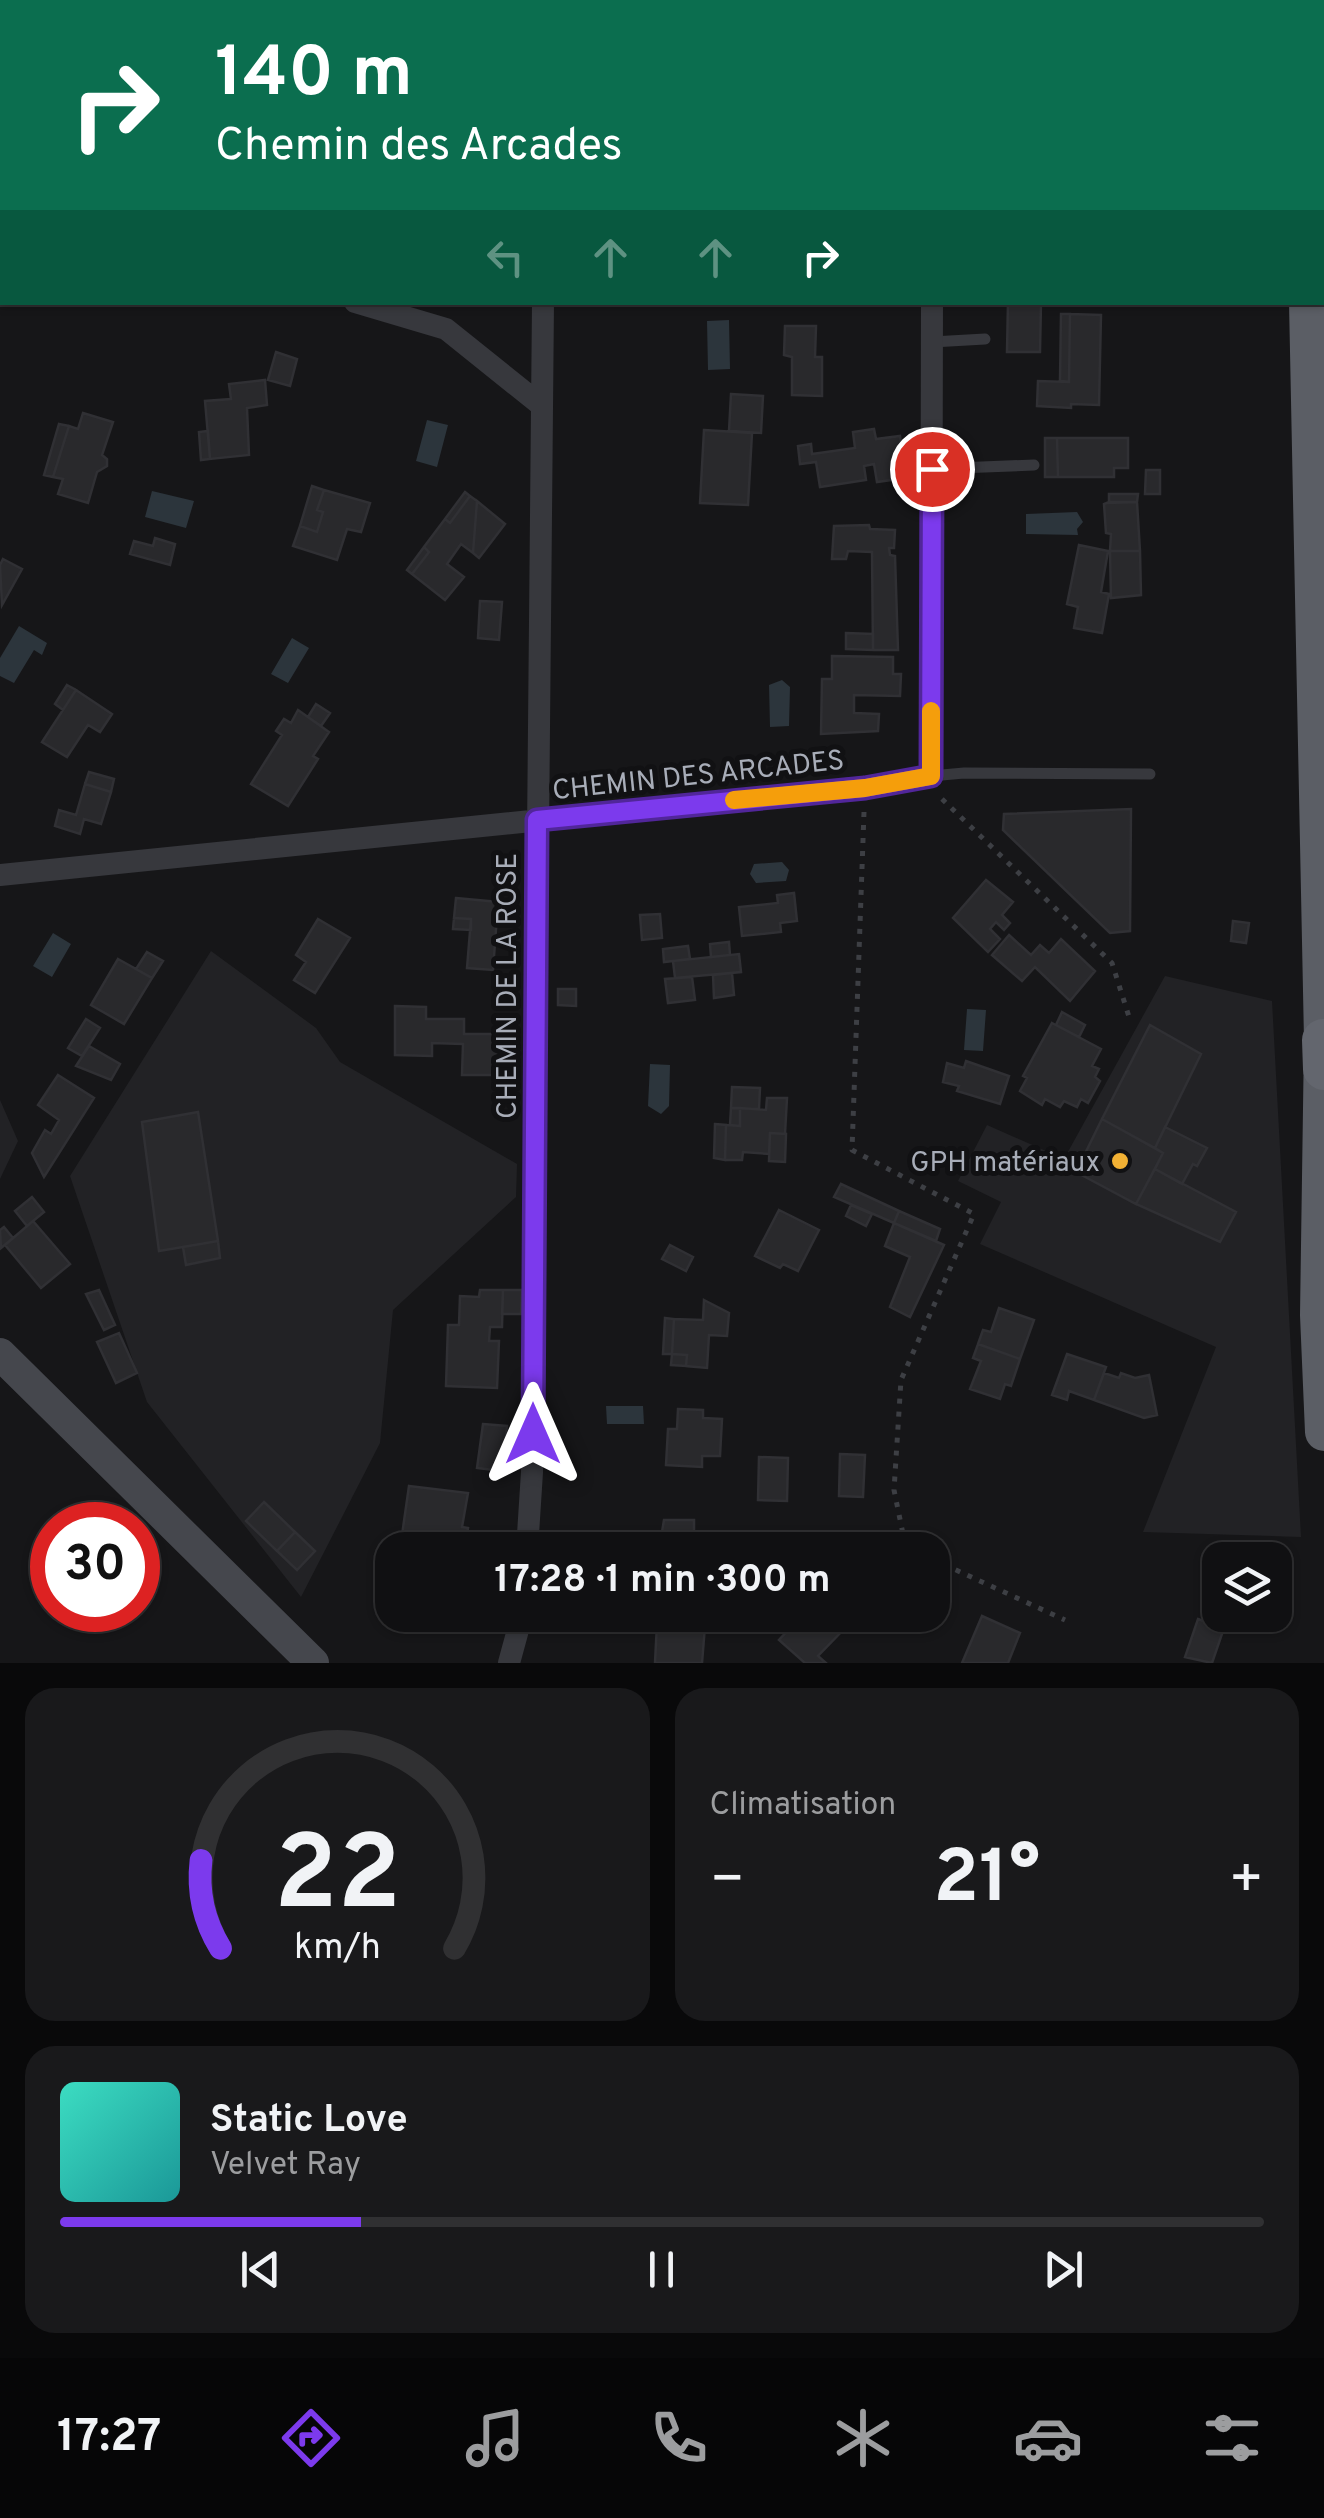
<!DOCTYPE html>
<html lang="fr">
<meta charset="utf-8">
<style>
body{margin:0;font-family:Overpass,sans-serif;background:#19191b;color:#f1f3f6;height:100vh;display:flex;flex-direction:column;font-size:38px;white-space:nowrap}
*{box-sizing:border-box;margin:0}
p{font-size:32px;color:#9c9d9f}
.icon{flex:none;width:55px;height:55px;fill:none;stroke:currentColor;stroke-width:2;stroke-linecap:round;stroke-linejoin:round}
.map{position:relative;height:1663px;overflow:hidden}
.drawer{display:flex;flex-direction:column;gap:25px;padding:25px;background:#09090a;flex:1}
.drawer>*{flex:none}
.hud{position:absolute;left:0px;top:0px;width:1325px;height:305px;box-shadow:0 2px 8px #0004,0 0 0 2px #303032;background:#0b6e4f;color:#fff;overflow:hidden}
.buttons{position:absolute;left:1202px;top:1542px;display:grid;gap:20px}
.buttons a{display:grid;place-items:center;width:90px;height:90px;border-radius:20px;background:#101012;box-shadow:0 2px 8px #0004,0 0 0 2px #303032;font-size:50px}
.speed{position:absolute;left:30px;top:1502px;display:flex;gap:20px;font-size:50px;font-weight:700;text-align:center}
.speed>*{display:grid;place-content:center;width:130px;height:130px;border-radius:50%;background:#101012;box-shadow:0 2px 8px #0004,0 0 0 2px #303032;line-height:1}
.speed .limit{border:15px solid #d22;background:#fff;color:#111}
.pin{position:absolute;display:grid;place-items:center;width:85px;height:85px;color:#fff;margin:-42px;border:5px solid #fff;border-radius:50%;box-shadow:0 2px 10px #0007}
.me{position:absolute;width:110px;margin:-55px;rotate:0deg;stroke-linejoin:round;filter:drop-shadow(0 0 8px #0008)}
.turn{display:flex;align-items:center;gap:35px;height:210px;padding:0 50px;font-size:45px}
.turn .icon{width:130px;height:130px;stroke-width:2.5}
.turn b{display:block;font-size:70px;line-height:85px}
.lanes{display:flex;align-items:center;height:95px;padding:0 50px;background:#0003;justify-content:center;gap:50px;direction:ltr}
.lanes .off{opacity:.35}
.big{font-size:75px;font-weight:700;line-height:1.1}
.drawer .tile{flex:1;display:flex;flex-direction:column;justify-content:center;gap:15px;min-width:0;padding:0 35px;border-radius:30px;background:#19191b}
.drawer .dial{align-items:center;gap:0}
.dial svg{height:260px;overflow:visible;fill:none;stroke:#303032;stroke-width:7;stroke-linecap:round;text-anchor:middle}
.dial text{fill:#f1f3f6;stroke:none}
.song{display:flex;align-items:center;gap:30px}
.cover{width:120px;height:120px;border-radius:15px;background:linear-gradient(135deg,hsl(170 70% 55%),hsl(180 70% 35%))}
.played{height:10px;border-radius:5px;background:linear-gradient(90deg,#7c3aed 25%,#303032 25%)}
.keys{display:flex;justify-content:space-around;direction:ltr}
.heat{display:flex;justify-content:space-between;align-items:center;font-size:55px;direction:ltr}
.drawer .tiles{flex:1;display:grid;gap:25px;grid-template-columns:1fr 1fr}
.tile:last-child{grid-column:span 2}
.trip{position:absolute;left:375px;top:1532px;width:575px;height:100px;border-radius:30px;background:#101012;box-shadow:0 2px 8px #0004,0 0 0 2px #303032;font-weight:700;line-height:100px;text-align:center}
.tab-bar{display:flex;height:160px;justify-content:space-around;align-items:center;background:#060607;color:#9c9d9f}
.tab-bar .icon{width:70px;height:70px}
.tab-bar .current{color:#7c3aed}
.tab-bar b{font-size:45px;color:#f1f3f6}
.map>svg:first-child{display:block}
.built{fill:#222225}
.water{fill:#2c353c}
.building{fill:#29292c;stroke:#303034;stroke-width:2.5}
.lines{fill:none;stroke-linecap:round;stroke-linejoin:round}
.path{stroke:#3d3f44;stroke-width:5;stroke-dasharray:5 8;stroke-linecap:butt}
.service{stroke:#37383d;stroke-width:11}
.minor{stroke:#37383d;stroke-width:22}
.secondary{stroke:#45474d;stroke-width:32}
.trunk{stroke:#5b5e65;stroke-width:38}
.motorway{stroke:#63666e;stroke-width:42}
.route-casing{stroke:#51269a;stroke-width:25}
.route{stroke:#7c3aed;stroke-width:18}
.slow{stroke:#f59e0b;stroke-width:18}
.poi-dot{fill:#f2b134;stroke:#111113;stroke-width:4}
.labels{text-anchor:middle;stroke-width:10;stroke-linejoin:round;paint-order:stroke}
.street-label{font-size:28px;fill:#a8adb8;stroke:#111113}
.poi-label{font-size:28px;fill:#a8adb8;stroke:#111113;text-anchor:end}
</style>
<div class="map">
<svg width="1324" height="1663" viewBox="0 0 1324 1663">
<rect width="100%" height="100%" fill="#161618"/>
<path class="built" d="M211,951L316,1028L340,1062L517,1164L516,1197L393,1310L380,1443L301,1597L147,1402L70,1176Z
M1165,976L1272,1001L1301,1537L1143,1532L1216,1347L980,1244L1001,1202L958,1181L987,1125L1064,1159Z
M0,1100L18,1141L0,1179Z"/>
<path class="water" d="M729,320L730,369L708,370L707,321Z
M427,420L448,425L437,467L416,461Z
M152,491L194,501L186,528L145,517Z
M1077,512L1083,522L1077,529L1078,535L1026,534V514Z
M19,626L47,643L42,655L34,650L14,683L0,676V658Z
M292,638L309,648L288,683L271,674Z
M782,680L790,687L789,726L770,727L769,685Z
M782,862L789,870L786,881L756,883L750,874L754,864Z
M53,933L71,944L52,977L33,966Z
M967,1009L986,1010L983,1051L964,1050Z
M650,1064L670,1065L669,1106L661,1114L648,1106Z
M606,1406H643L644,1424H607Z"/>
<path class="building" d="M1008,302H1041L1040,352H1007Z
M1061,314H1070L1069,382L1060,381Z
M1070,314L1101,315L1099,405L1071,404V408L1037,406L1038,381L1069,382Z
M785,326H816L815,357H822V396L792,395V357L784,355Z
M276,352L297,359L290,386L268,380Z
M265,380L267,405L247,408L249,455L210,459L205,401L231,399L229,384Z
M731,394L763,396L761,433L729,431Z
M83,413L113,422L102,455L107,459V466L97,472L88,503L58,494L63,479L53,477L69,426L78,429Z
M59,424L69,426L53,477L44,475Z
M874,429L876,439L900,436L906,478L877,482L874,464L864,466L866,480L820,487L816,462L800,464L798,446L811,444L812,454L855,448L853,432Z
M704,430L752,433L748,505L700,503Z
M208,431L210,459L201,460L199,432Z
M1045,438H1057L1058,477H1045Z
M1057,438H1128V468H1114V477H1058Z
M1146,470H1160V494H1145Z
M312,486L324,490L317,510L323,512L317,532L300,526Z
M324,490L370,503L361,532L347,529L337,560L293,546L300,526L317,532L323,512L317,510Z
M465,492L470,496L450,523L445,519Z
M1109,494H1138L1137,502L1109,503Z
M470,496L477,501L473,553L461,544L447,564L464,577L445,600L412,574L429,552L424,547L445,519L450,523Z
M477,501L505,524L479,558L473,553Z
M1109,502H1137L1140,551H1110L1111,534L1106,533L1104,504Z
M869,525L870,529L895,530L894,548H889L890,555L895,556L898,650H873L872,552L848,551L846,559H832L834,526Z
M155,538L175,544L170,565L130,554L134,541L153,546Z
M1079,545L1108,551L1101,592L1109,594L1102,633L1074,628L1078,607L1067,604Z
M424,547L429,552L412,574L407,570Z
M1110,551H1140L1141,595L1111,598Z
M3,559L22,569L2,605L0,565Z
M480,601L502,602L499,640L478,638Z
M846,633L873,634V650L846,649Z
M832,656L893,657V674H901L900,696L854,695V713L879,714L878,731L821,734L822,679H832Z
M67,685L76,690L63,710L55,704Z
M76,690L112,714L100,732L88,725L67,757L42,742Z
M316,704L330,713L321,726L308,717Z
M298,710L329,732L313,756L318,759L288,806L251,784L282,735L276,731L284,719L291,723Z
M89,772L114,779L111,792L85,784Z
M85,784L111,792L101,824L84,819L80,834L55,826L59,810L76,815Z
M1131,809L1130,931L1110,933L1003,830L1004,814Z
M986,880L1013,902L1002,915L1010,923L1004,930L996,922L990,929L1000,939L988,952L953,918Z
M794,893L797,921L780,923L781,932L742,936L739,907L778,903L777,895Z
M456,898L498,902L493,970L467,968L471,919L454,918Z
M660,914L662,938L642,940L640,915Z
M454,918L471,919V930L453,929Z
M318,919L350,938L315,993L294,980L306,962L296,955Z
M1233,921L1249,923L1246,943L1231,941Z
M1009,935L1031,955L1040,945L1049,953L1061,939L1095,971L1070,1001L1035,967L1022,981L992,955Z
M729,942L730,955L711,957L710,944Z
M688,946L690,959L664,962L663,949Z
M147,952L163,961L152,978L136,969Z
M739,954L741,972L675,978L673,961Z
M118,959L152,978L124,1024L91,1005Z
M732,973L734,995L714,998L713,975Z
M692,977L695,1000L668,1003L665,979Z
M558,989H576V1006L558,1005Z
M395,1006L426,1007V1019H464V1034H503L502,1075H462L463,1044L432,1043V1056L395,1055Z
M1062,1012L1085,1025L1079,1037L1056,1025Z
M86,1019L100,1028L82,1056L68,1048Z
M1052,1023L1101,1049L1092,1066L1099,1069L1095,1077L1100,1081L1088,1103L1081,1099L1077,1107L1064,1101L1060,1107L1045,1099L1042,1105L1020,1091L1027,1078L1023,1076Z
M1150,1025L1201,1054L1155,1148L1102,1119Z
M89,1046L120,1064L111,1080L76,1066Z
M966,1061L1009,1076L1000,1104L957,1091L959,1086L943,1082L947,1063L964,1068Z
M58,1075L94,1098L44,1177L32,1153L45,1130L51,1134L59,1120L38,1105Z
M732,1087L760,1088L759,1109L731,1108Z
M767,1098H787L785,1134L770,1133L769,1154L743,1152L742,1160H725L726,1125L740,1126V1108L766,1110Z
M731,1108H740V1126L730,1125Z
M198,1112L218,1241L159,1251L142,1122Z
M1102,1119L1163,1153L1136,1204L1076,1172Z
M715,1124L726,1125L725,1160L714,1158Z
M1165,1127L1207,1148L1197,1166L1193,1164L1182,1184L1155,1169L1163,1153L1155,1148Z
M770,1133L786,1134L785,1162L769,1161Z
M1155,1169L1236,1212L1220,1242L1136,1204Z
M841,1184L899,1211L894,1223L834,1197Z
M32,1197L44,1212L27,1226L15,1211Z
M851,1205L872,1214L866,1226L846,1216Z
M779,1210L819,1230L798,1271L783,1264L780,1268L755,1256Z
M899,1211L940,1229L936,1241L894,1223Z
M33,1221L70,1264L41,1288L5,1245Z
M894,1223L944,1245L910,1317L890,1307L910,1257L885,1246Z
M4,1227L13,1238L1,1248L0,1230Z
M218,1241L220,1258L186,1265L183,1247Z
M670,1245L693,1257L686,1271L662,1259Z
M99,1290L115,1325L104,1330L86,1294Z
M480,1290H503L502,1327H490L489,1341H499L497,1388L446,1386L448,1325H459L460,1296L479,1297Z
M503,1290H522L521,1314H502Z
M704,1300L729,1313L727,1336L709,1335L707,1368L686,1366L687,1355L672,1354L674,1319L703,1320Z
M999,1308L1034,1320L1020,1359L978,1344L983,1330L991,1332Z
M665,1318L674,1319L672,1354H663Z
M119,1333L137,1373L116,1383L97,1342Z
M978,1344L1020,1359L1011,1386L1005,1384L1000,1399L970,1389L981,1361L973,1358Z
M672,1354L687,1355L686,1366L671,1365Z
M1067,1354L1106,1367L1094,1400L1069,1391L1067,1400L1052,1395Z
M1104,1373L1119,1378L1121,1373L1135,1378L1149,1375L1157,1415L1144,1418L1094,1400Z
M678,1409L703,1410V1418L722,1419L720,1456H702V1467L666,1465L668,1429H677Z
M483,1424L507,1426L502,1471L477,1468Z
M840,1454L865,1455L863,1497L839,1496Z
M759,1457L788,1458L787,1501L758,1500Z
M409,1486L468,1493L462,1527L468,1528L464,1550H443L401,1542Z
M264,1502L295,1532L277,1551L246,1521Z
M664,1520H694V1534L713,1535L712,1550H659Z
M295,1532L315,1551L297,1570L277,1551Z
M802,1615H832L845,1628L818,1656L826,1663H805L779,1640Z
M982,1616L1020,1633L1008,1663H962Z
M1198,1619L1224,1628L1212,1663L1185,1657Z
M657,1623L705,1626L702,1663H655Z"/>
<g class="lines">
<path class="path" d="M942,799L1112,963L1130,1020
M864,812L852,1150L974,1214L901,1380L894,1490L903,1534L915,1550
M932,1559L1065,1620"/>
<path class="service" d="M932,342L985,339
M932,469L1034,465
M931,776L964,773L1150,774"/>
<path class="minor" d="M499,0L500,2
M940,2L941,0
M0,199L2,200
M355,302L446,329L542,406
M0,875L865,787L931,776L932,302
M527,1550L532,1472L543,302
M509,1663L522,1615"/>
<path class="secondary" d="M0,1354L313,1663"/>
<path class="trunk" d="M1302,0V2
M1308,302L1323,1040L1319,1315L1324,1432"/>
<path class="motorway" d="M1323,1040L1324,1069"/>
</g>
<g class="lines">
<g class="route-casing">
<path id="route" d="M533,1434L537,820L865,788L931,776L932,469"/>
</g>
<use href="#route" class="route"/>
<path class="slow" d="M734,800L865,788L931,776V711"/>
</g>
<circle class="poi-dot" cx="1120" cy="1161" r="10"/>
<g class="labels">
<g class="street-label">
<text transform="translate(698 774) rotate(-6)" y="10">CHEMIN DES ARCADES</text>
<text transform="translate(506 986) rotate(-90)" y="10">CHEMIN DE LA ROSE</text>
</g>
<g class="poi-label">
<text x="1100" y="1171">GPH matériaux</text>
</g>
</g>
</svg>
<div class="buttons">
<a><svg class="icon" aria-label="layers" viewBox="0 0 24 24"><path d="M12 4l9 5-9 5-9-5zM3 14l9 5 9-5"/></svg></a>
</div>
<div class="speed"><div class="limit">30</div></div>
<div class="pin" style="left:932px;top:469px;background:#d93025"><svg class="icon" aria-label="arrive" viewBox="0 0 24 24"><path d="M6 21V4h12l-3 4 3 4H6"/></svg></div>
<svg class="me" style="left:533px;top:1434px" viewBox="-20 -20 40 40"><path d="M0-17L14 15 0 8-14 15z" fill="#7c3aed" stroke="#fff" stroke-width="4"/></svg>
<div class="trip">17:28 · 1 min · 300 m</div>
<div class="hud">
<div class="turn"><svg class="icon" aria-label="right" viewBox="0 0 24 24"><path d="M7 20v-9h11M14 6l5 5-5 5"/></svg><div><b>140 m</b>Chemin des Arcades</div></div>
<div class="lanes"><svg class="icon off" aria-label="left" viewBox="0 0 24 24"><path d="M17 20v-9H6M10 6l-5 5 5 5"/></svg><svg class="icon off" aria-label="ahead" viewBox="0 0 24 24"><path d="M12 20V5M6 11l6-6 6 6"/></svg><svg class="icon off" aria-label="ahead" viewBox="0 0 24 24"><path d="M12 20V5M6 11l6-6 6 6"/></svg><svg class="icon" aria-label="right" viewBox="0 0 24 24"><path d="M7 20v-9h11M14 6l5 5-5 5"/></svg></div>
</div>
</div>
<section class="drawer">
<div class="tiles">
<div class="tile dial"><svg viewBox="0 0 100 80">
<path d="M14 69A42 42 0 1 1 86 69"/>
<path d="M14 69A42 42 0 0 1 8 42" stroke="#7c3aed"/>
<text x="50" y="56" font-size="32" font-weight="700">22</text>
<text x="50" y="72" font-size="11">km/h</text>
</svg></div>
<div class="tile"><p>Climatisation</p>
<div class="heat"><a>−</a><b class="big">21°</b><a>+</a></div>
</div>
<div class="tile">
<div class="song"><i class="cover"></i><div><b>Static Love</b><p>Velvet Ray</p></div></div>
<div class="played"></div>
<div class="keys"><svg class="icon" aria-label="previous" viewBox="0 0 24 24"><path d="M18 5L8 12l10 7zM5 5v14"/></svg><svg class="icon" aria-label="pause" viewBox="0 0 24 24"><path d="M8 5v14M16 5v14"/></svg><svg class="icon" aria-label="next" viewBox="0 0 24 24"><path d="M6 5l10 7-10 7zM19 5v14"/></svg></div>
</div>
</div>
</section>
<nav class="tab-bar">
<b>17:27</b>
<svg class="icon current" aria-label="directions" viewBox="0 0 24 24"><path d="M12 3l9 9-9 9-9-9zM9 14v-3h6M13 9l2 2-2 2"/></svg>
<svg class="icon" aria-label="music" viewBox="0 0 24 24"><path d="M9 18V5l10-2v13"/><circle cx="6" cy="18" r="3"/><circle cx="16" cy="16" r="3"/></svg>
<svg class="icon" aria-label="phone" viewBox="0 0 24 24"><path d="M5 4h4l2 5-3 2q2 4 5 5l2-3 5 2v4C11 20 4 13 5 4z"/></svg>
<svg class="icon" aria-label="climate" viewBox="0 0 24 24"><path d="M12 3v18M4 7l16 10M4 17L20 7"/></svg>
<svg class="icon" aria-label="car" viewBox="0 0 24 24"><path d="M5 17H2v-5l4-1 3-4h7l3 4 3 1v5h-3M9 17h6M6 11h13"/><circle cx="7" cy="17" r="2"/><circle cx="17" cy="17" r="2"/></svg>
<svg class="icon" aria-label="filters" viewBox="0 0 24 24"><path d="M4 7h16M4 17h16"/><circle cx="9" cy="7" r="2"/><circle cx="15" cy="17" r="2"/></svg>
</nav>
